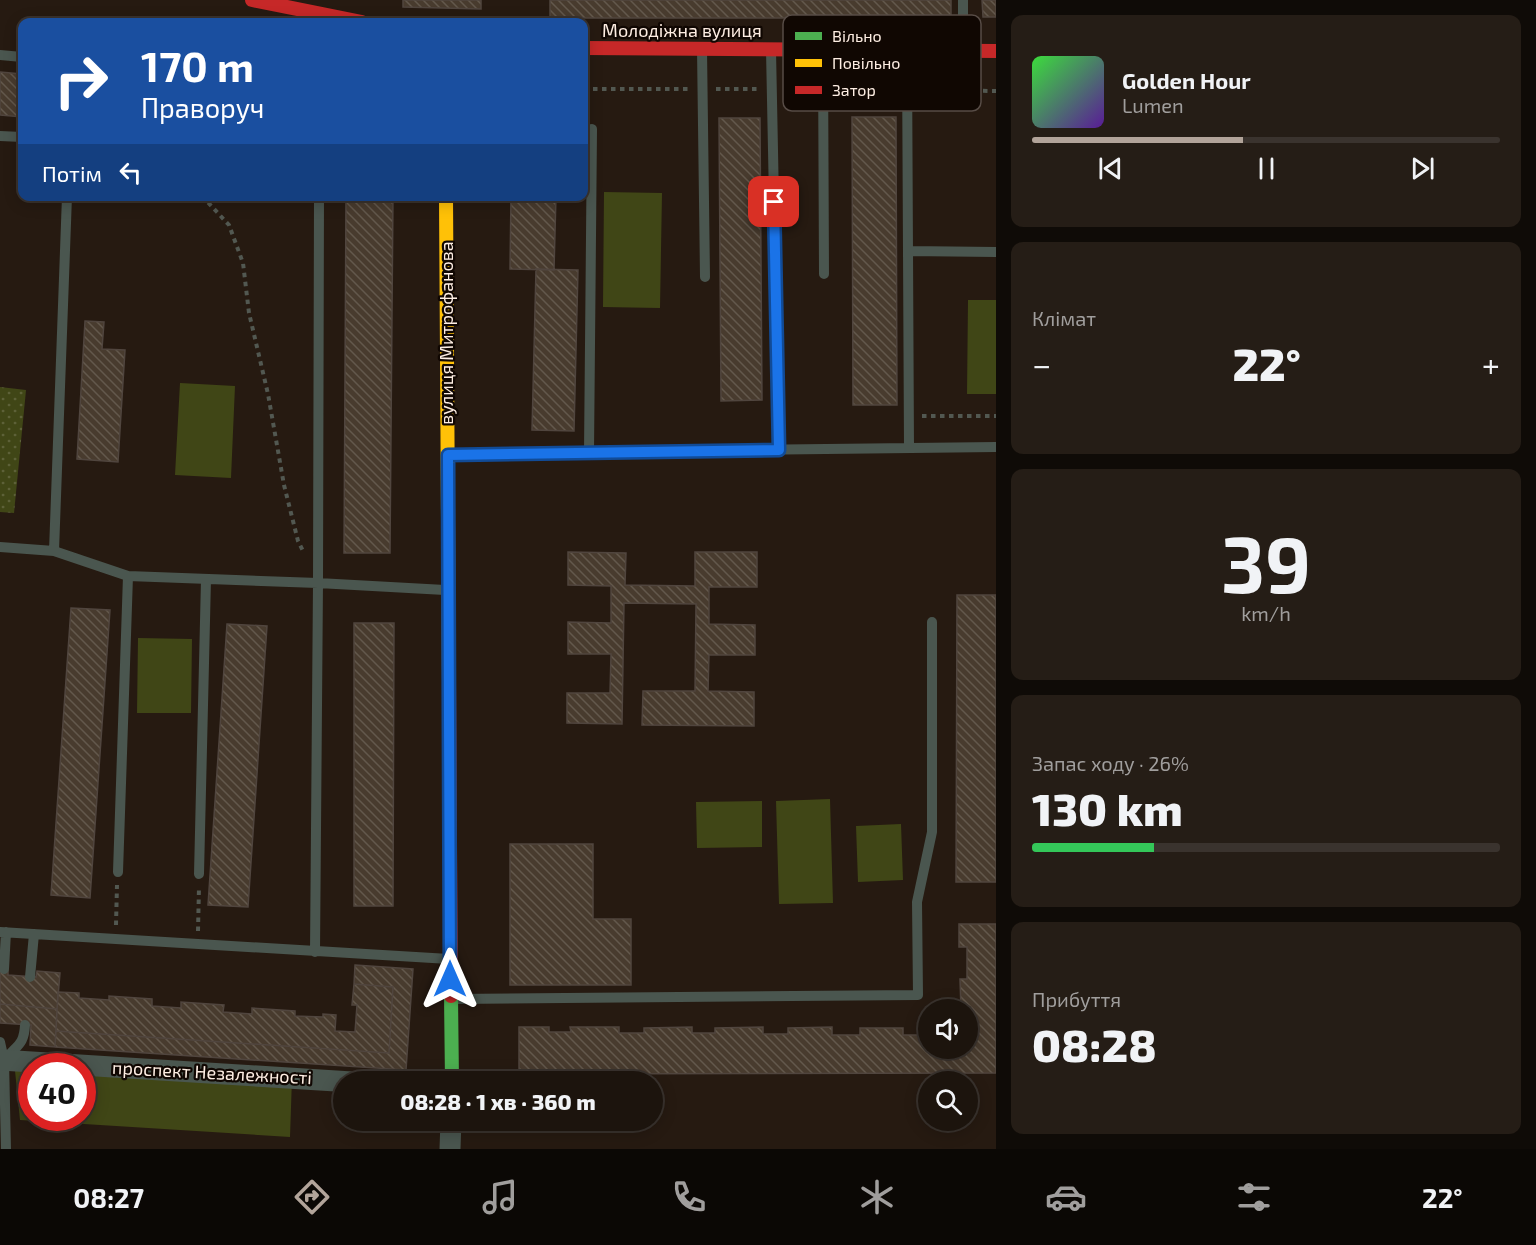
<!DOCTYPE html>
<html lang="uk">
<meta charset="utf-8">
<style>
body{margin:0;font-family:"Exo 2",sans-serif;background:#251d16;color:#f1f3f6;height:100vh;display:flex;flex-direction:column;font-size:22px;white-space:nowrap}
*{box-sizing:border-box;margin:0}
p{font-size:20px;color:#a09e9d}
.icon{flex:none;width:33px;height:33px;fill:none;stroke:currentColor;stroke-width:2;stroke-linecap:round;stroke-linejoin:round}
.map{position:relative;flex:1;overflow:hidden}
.sheet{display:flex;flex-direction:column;gap:15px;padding:15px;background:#0f0b07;width:540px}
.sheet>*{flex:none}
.hud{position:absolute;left:18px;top:18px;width:570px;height:183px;border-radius:12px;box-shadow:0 3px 15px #0003,0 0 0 2px #3a332e;background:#1a4fa0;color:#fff;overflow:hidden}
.fabs{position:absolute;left:918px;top:999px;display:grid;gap:12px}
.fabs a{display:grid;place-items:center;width:60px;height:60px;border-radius:50%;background:#1c140d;box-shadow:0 3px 15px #0003,0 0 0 2px #3a332e;font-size:30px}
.speed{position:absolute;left:18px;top:1053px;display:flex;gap:12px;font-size:30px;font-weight:700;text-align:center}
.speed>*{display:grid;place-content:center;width:78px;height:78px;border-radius:50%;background:#1c140d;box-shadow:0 3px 15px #0003,0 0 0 2px #3a332e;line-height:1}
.speed .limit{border:9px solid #d22;background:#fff;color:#111}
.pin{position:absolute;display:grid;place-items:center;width:51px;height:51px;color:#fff;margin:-26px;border-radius:12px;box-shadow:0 3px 9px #0006}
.me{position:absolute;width:66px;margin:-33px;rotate:0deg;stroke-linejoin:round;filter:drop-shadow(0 0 4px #0008)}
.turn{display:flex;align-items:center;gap:21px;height:126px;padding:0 24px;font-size:27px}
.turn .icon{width:78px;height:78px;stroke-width:2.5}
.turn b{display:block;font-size:42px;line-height:51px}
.then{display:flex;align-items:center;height:57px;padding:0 24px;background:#0003;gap:12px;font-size:22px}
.big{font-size:45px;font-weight:800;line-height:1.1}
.sheet .widget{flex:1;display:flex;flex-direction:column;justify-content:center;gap:9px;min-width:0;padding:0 21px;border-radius:12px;background:#251d16}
.sheet .dial{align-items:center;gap:0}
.dial b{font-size:78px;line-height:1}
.song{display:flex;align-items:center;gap:18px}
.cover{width:72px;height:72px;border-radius:9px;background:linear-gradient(135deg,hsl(120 70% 55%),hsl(270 70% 35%))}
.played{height:6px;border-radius:3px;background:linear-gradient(90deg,#b2a49a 45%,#3a332e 45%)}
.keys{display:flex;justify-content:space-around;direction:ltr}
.heat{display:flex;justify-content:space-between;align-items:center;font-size:33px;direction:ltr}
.charge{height:9px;border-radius:4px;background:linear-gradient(90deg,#34c759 26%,#3a332e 0)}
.trip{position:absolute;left:333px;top:1071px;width:330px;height:60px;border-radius:30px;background:#1c140d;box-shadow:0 3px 15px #0003,0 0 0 2px #3a332e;font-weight:800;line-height:60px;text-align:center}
.tabs{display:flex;height:96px;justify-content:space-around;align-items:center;background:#0b0805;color:#a09e9d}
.tabs .icon{width:42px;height:42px}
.tabs .on{color:#b2a49a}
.tabs b{font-size:27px;color:#f1f3f6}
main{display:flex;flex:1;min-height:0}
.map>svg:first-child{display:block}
.green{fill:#404616;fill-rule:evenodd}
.garden{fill:url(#garden-dots)}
.building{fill:url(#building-back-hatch);stroke:#50453e;stroke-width:1.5}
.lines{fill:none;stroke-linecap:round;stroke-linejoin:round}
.path{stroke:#525851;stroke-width:4;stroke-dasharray:4.5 4.5;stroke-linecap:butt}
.lane{stroke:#4a564f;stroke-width:10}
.street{stroke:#4a564f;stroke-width:21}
.fast{stroke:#4caf50;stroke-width:14}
.slow{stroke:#ffc107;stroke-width:14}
.jam{stroke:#c62828;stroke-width:14}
.route-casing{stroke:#114b97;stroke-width:15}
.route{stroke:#1a73e8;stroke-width:10}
.labels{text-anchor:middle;stroke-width:4.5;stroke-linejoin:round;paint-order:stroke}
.street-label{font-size:18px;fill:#feeee3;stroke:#100702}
.key{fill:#100702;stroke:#574c46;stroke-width:1.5}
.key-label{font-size:16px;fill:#feeee3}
</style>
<main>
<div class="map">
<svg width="996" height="1149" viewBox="0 0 996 1149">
<defs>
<pattern id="garden-dots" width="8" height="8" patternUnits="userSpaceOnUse" patternTransform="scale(1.5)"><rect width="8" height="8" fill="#404616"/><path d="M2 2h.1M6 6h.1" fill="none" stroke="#5d6138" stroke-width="1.8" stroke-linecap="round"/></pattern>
<pattern id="building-back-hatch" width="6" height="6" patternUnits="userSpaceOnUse" patternTransform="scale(1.5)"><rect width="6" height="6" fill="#483b2e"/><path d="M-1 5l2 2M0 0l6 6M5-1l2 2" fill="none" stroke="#63584c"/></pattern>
</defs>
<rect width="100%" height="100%" fill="#261a11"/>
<path class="green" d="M604,192L662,193L660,308L603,307Z
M968,300H996V394H967Z
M180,383L235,386L231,478L175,475Z
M138,638L192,639L191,713H137Z
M830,799L833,903L779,904L776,801Z
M762,801V847L697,848L696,802Z
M901,824L903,880L858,882L856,826Z
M14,1061L292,1078L290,1137L20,1120ZM32,1066H82V1118H32Z"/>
<path class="garden" d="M0,387L26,390L14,513L0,512Z"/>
<path class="building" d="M403,0H481V9L403,7Z
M550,0H951V18H550Z
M982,0H996V17H983Z
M0,72L22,74V117L0,115Z
M852,117H896L897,405H853Z
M719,118H760L762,400L721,401Z
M346,196H393L390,553H344Z
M511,196H556L554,270L510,269Z
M536,269L578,270L574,431L532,430Z
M85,321L104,322L102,349L125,350L118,462L77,459Z
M568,552L626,553L625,585L695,586V552H757V587H709V624L755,625V655H709L708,691L754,692V726L642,725L643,691H695L696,604L624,603L622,724L567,723V693H610L611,654H568V622L611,623V586L568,585Z
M957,595H996V882H956Z
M71,608L110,610L90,898L51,895Z
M354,623H394L393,906H354Z
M227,624L267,626L248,907L208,905Z
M510,844H593V919H631V985H510Z
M959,924H996V1073L519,1074V1027H549V1032H571L570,1027H619V1033H644V1028L692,1027V1033H715V1028L763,1027V1034H788V1028L832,1027V1035H860V1028H903V1035H928V1048L968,1050V1010H961L960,979H967V947H959Z
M355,965L413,969L406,1070L55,1047L56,1031L389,1053L393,987L354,984Z
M0,969L8,970V975L36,977L37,971L60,973L57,1009L0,1004Z
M354,984L393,987L389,1053L56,1031L58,992L79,993V998L109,1000V996L152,999V1006L181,1008V1002L224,1005L223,1012L252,1014V1008L295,1011V1016L323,1017V1014L336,1015L335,1031L355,1032L357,1005H352Z
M0,1004L57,1009L55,1047L30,1045L31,1025L0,1023Z"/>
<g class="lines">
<path class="path" d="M584,89H688
M716,89H757
M785,89H811
M836,90H895
M920,90L996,91
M202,196L229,225L243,263L249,313L268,394L284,485L298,541L303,551
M922,416H996
M116,925L117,885
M198,931L199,887"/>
<path class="lane" d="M963,0V50
M702,49L705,277
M771,50L779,450
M823,53L824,274
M907,54L909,448
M0,55L22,57
M0,136L22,137
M908,251L996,252
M589,452L592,129
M448,455L589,452L996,447
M0,547L54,551L128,576L318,583L445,590
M54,551L67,196
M118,872L128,576
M199,874L206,579
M0,932L449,959
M315,952L318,583L319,196
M4,969L6,932
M30,977L34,934
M453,999L918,995L917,902L932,832V622
M0,1042L4,1060L6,1149
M5,1060C16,1045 24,1046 25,1025"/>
<path class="street" d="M0,1060L352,1082
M450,1149L451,1120"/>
<path class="fast" d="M451,996L452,1082"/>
<path class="slow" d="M446,196L449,680"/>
<path class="jam" d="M252,0L362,22
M584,48L996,51
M449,680L451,996"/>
</g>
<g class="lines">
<g class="route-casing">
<path id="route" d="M450,979L448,455L779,450L774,202"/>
</g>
<use href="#route" class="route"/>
</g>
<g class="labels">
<g class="street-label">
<text x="682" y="37">Молодіжна вулиця</text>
<text transform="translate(447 333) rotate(-90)" y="6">вулиця Митрофанова</text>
<text transform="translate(212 1073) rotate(3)" y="6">проспект Незалежності</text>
</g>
</g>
<rect x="783" y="15" width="198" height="96" rx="9" class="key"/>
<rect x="795" y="32" width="27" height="8" fill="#4caf50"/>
<rect x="795" y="59" width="27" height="8" fill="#ffc107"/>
<rect x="795" y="86" width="27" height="8" fill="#c62828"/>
<g class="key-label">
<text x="832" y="42">Вільно</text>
<text x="832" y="69">Повільно</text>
<text x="832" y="96">Затор</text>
</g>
</svg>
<div class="fabs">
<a><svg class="icon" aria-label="sound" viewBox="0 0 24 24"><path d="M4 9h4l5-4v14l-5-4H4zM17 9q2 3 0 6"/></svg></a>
<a><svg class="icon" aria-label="search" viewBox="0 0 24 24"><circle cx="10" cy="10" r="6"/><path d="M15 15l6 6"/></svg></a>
</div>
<div class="speed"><div class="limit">40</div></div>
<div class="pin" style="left:774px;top:202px;background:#d93025"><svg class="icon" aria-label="arrive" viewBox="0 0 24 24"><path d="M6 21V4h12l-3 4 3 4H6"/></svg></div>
<svg class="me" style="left:450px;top:979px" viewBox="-20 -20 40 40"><path d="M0-17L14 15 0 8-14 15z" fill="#1a73e8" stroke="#fff" stroke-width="4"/></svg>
<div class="trip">08:28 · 1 хв · 360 m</div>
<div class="hud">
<div class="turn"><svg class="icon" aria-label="right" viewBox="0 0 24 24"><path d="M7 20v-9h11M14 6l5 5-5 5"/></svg><div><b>170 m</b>Праворуч</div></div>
<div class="then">Потім<svg class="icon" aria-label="left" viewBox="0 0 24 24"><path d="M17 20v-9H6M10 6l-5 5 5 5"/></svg></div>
</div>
</div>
<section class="sheet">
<div class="widget">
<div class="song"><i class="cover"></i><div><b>Golden Hour</b><p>Lumen</p></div></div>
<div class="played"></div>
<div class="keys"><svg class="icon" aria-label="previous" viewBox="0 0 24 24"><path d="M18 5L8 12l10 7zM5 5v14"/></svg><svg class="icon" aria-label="pause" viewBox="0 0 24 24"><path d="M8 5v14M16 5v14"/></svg><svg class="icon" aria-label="next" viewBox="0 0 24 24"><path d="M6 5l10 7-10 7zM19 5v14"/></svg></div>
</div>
<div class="widget"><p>Клімат</p>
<div class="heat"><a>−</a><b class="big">22°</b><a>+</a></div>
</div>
<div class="widget dial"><b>39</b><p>km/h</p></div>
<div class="widget"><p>Запас ходу · 26%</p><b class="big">130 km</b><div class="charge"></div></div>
<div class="widget"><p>Прибуття</p><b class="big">08:28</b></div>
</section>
</main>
<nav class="tabs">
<b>08:27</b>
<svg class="icon on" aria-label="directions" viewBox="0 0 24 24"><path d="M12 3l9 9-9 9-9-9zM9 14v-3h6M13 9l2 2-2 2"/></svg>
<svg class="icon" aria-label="music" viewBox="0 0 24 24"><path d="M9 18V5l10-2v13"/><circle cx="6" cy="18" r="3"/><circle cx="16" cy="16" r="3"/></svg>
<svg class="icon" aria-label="phone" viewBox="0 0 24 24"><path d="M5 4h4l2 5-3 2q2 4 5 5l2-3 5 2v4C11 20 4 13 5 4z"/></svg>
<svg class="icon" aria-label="climate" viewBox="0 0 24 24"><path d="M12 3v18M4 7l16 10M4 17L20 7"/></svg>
<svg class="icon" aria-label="car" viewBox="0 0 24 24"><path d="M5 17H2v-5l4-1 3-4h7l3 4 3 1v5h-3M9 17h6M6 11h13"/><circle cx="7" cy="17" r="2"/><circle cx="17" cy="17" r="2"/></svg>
<svg class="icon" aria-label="filters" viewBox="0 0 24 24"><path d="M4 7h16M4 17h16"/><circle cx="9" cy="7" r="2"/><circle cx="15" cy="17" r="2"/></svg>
<b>22°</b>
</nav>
